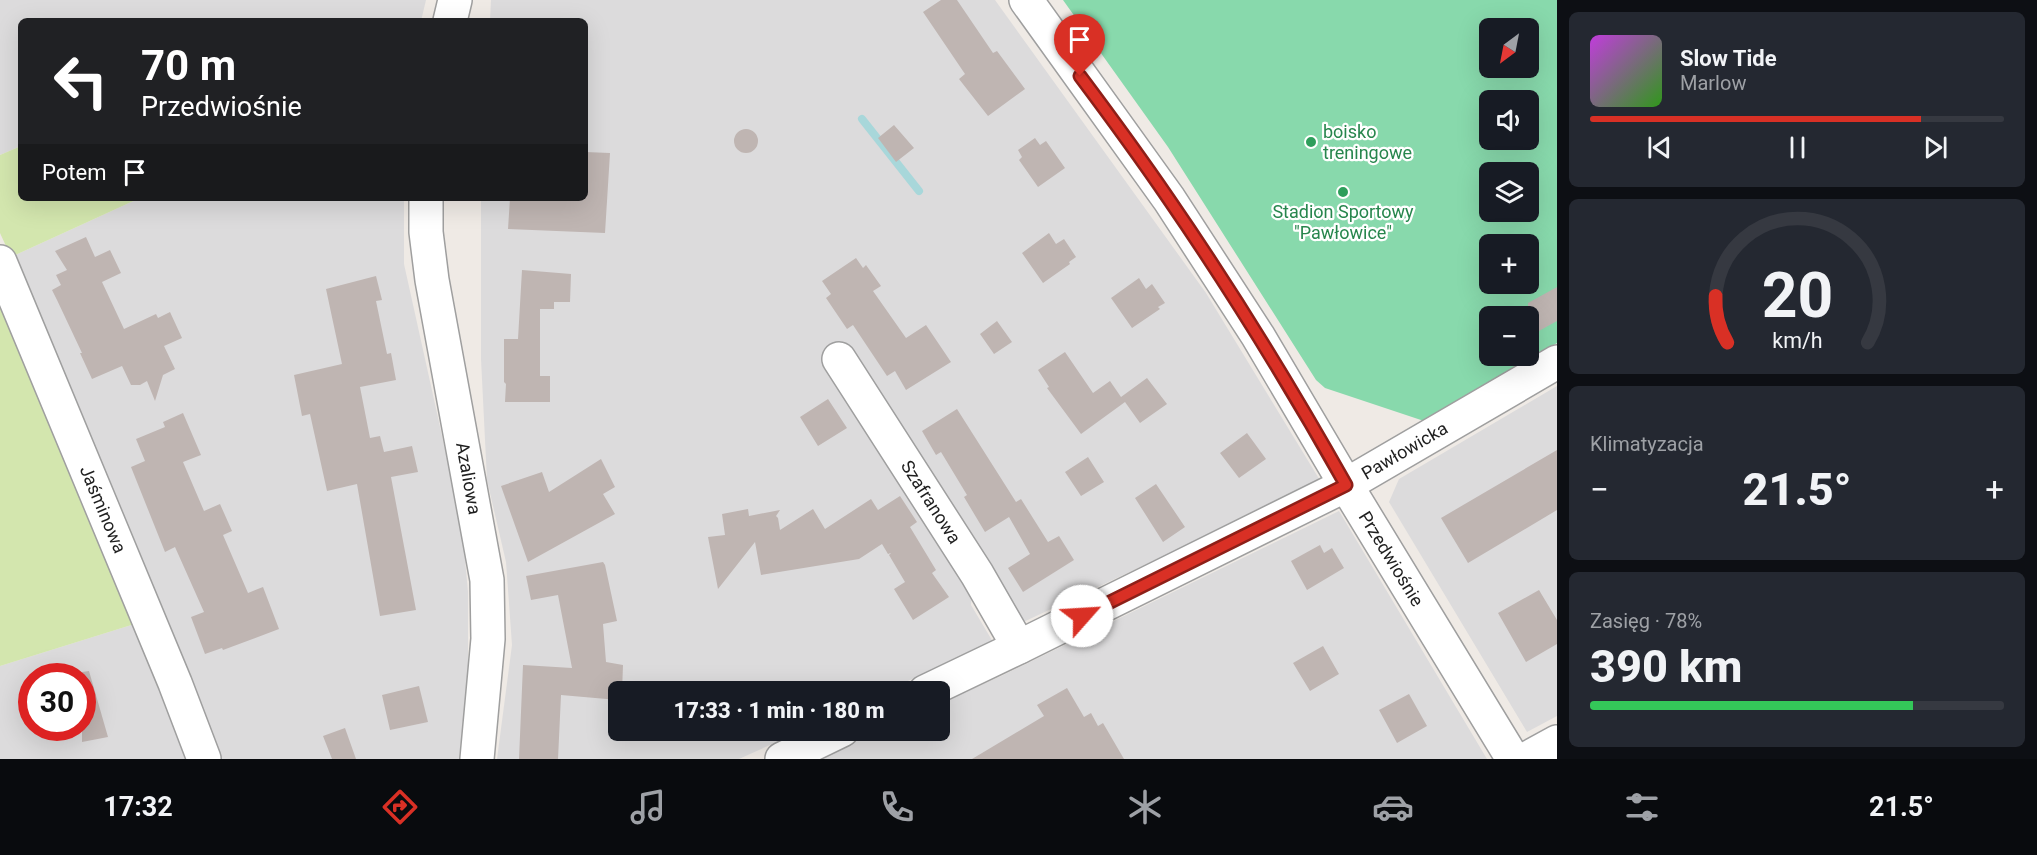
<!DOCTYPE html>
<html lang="pl">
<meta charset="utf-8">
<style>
body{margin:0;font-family:Roboto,sans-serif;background:#242831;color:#f1f3f6;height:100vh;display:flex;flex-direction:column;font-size:22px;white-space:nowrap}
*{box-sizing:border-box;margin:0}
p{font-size:20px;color:#9ea1a6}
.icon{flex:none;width:33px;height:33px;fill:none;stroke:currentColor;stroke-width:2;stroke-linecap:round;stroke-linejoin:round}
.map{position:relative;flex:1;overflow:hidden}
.sheet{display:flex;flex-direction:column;gap:12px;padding:12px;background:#0d0f14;width:480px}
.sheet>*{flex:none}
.hud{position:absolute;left:18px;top:18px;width:570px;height:183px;border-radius:9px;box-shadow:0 6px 24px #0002;background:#202124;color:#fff;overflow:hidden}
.needle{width:39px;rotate:212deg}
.buttons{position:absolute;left:1479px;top:18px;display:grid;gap:12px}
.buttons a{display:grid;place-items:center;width:60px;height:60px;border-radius:9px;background:#171b24;box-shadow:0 6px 24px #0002;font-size:30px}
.speed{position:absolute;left:18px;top:663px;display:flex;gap:12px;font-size:30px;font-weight:700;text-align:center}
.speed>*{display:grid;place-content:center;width:78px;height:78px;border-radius:50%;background:#171b24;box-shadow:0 6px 24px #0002;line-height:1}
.speed .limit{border:9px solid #d22;background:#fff;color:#111}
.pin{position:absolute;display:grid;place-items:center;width:51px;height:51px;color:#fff;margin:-62px -26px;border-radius:50% 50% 50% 0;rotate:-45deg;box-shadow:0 0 6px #0007}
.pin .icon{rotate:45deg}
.me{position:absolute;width:66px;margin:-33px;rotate:64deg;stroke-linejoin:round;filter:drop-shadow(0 0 4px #0008)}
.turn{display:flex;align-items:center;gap:21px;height:126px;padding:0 24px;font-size:27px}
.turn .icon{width:78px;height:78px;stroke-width:2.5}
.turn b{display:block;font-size:42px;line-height:51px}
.then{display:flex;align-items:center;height:57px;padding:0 24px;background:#0003;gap:12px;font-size:22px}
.big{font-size:45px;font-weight:800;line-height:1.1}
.sheet .widget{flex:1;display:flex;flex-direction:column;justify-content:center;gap:9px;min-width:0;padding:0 21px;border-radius:9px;background:#242831}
.sheet .dial{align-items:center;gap:0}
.dial svg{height:156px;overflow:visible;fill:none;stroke:#363941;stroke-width:7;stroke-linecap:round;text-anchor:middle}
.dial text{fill:#f1f3f6;stroke:none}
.song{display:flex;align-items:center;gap:18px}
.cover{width:72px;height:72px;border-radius:9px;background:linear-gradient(135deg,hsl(290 70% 55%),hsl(110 70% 35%))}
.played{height:6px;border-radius:3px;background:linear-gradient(90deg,#d93025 80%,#363941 80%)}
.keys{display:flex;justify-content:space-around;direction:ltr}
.heat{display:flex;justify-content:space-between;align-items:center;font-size:33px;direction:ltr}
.charge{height:9px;border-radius:4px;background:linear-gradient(90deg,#34c759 78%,#363941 0)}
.trip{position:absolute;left:608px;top:681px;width:342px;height:60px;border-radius:9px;background:#171b24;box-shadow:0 6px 24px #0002;font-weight:800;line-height:60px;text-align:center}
.tab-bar{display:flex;height:96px;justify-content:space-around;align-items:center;background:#090b0e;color:#9ea1a6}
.tab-bar .icon{width:42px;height:42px}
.tab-bar .current{color:#d93025}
.tab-bar b{font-size:27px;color:#f1f3f6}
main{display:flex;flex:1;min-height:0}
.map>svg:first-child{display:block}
.residential{fill:#dcdbdc;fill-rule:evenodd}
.grass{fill:#d3e6ae}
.pitch{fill:#88d9ac;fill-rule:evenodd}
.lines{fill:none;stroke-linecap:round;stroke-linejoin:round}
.stream{stroke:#a8d7da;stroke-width:8}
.building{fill:#bfb5b2}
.minor-casing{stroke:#9f9f9f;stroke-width:36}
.minor{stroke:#fff;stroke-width:33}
.route-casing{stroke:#8d1f18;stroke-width:15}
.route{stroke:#d93025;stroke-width:10}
.leisure-dot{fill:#2e9e5b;stroke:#fff;stroke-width:2}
.labels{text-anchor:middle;stroke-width:4.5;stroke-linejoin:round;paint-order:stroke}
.leisure-label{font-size:18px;fill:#27864d;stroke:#fff;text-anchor:start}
.street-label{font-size:18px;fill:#1e1e1e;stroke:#fff}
</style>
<main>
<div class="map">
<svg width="1557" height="759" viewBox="0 0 1557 759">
<rect width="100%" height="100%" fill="#efeae5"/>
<path class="residential" d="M0,0H426L421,21H21V146L0,155Z
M491,0H995L1206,293L1321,482L1017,625L973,581L971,605L993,642L886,691L618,692V730L801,731L739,759H497L512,645L506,562L487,480L481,359V198H585V21H490Z
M140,198H404V264L462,526L468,592V677L459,759H220L205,726L163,611L11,257Z
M1557,386V716L1527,732L1389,502L1399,479Z
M1339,511L1487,759H815L879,731L939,730V704L1001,676Z
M141,622L190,759H0V666ZM32,676H82V728H32Z"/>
<path class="grass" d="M21,146V198H140L11,257L0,233V155Z
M0,301L141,622L0,666Z"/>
<path class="pitch" d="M1063,0H1557V343L1424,421L1325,388L1316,380L1168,147ZM1490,28H1528V68H1490ZM1490,100H1528V140H1490ZM1490,172H1528V212H1490ZM1490,244H1528V284H1490ZM1490,316H1528V356H1490Z"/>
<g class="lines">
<path class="stream" d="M862,119L919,191"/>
</g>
<path class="building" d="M941,0H957L993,53L997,51L1025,89L988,116L959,79L965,74L923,12Z
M894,125L914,148L896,162L878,138Z
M734 141a12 12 0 1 1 24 0a12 12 0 1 1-24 0Z
M1035,138L1040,145L1046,141L1065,168L1038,187L1019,160L1022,157L1018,150Z
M585,152L610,153L605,233L508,229L510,198H585Z
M1049,233L1056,244L1064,239L1076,257L1069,262L1070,264L1043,283L1022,253Z
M86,237L95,257L110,250L121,273L102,282L124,329L156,314L158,318L170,312L182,338L164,346L175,369L163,375L155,401L147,381L140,385H131L122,366L92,379L80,353H82L57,300L52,290L61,285L56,275L67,270L55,251Z
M856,258L863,268L866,265L881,286L873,291L906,338L926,325L951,362L906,390L895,371L887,376L853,325L847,329L826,298L831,294L822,281Z
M522,270L571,274L570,302H554V309H540V376H550V402H505L506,384L504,382V339H518Z
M376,276L382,300L376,301L387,354L391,353L396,380L360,387L370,438L380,436L384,452L412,446L418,472L391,477L416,610L380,616L357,484L327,491L310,414L302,416L294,375L342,364L326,289Z
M1139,278L1146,289L1152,284L1165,303L1158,307L1160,309L1132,328L1111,298Z
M1557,287V321L1528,337V303Z
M997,321L1012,342L994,354L980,334Z
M1065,352L1093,393L1110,381L1121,397L1147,378L1167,404L1140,423L1125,402L1081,434L1047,388L1049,387L1038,370Z
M828,399L847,428L818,446L800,417Z
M957,409L1016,502L1021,499L1048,542L1059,536L1074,560L1023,592L1008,568L1030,554L1009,517L985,532L964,497L967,495L941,452L936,455L922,431Z
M183,413L201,455L183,462L204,511L220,504L232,531L223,535L248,593L263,587L279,629L223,650L222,648L205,654L191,617L204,612L175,547L165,552L131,467L145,461L136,439L165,427L163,422Z
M1247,433L1266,459L1239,478L1220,453Z
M1557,450V510L1468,563L1441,518Z
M1088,457L1104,482L1081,496L1065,472Z
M601,459L615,487L603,494L615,514L528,562L501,486L542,472L549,492Z
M1156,484L1185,527L1163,542L1135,498Z
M900,496L917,522L910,527L936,570L932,573L949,597L913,620L894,589L905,582L889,555L891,553L888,554L882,544L859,559L761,575L755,542L718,589L708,537L725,535L722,514L748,509L749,516L780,510L776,516L778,518L780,530L813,509L825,529L871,499L878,510Z
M1320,545L1324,553L1332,548L1344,568L1307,590L1291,561Z
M603,562L605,565L617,621L603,624L606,662L623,665L622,692H618V700L561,695L558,759H519L523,665L572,668L558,595L531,600L526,576Z
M1539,590L1557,620V644L1526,662L1498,613Z
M1323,646L1339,674L1310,691L1293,663Z
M89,671L108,737L82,742V672Z
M419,686L428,722L390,730L382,695Z
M1067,688L1084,717L1091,713L1098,726L1103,723L1124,759H972L1044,716L1037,705Z
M1409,694L1427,726L1397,743L1379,710Z
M345,728L356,759H332L323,736Z"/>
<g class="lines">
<g class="minor-casing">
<g id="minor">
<path id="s1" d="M1026,0L1169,199L1258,336L1346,485L1513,759"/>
<path d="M450,21L455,0"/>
<path id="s2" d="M426,198V232L432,280L487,580L488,639L477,759"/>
<path id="s3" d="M0,262L175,683L204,759"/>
<path id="s4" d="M839,359L977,574L1019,647"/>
<path id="s5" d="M925,692L1019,647L1346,485L1557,362"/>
<path d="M782,759L842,730"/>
<path d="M1526,759L1557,742"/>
</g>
</g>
<use href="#minor" class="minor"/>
</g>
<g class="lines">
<g class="route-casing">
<path id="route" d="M1080,76C1110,116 1140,157 1168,198C1232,291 1291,387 1346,485L1082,616"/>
</g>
<use href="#route" class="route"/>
</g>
<g class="leisure-dot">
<circle cx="1311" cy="142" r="6"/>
<circle cx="1343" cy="192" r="6"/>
</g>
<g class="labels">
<g class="leisure-label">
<text x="1323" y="138">boisko<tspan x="1323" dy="21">treningowe</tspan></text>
<text x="1343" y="218" text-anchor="middle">Stadion Sportowy<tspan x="1343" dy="21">"Pawłowice"</tspan></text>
</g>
<g class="street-label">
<text dy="6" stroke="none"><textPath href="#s5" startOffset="537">Pawłowicka</textPath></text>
<text dy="6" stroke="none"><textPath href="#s2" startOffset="284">Azaliowa</textPath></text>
<text dy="6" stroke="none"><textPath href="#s4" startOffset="170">Szafranowa</textPath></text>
<text dy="6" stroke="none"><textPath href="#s3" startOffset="268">Jaśminowa</textPath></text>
<text dy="6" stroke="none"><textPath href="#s1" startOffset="668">Przedwiośnie</textPath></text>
</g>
</g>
</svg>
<div class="buttons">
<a><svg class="needle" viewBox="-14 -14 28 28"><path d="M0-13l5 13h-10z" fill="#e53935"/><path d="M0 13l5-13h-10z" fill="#9ea1a6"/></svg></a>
<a><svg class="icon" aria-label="sound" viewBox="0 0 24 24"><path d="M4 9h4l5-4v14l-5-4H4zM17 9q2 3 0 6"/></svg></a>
<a><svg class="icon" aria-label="layers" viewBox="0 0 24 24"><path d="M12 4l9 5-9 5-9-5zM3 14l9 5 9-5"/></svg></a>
<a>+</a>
<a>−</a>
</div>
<div class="speed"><div class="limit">30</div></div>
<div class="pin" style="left:1080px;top:76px;background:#d93025"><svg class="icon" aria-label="arrive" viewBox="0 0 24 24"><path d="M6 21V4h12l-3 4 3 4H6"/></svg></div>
<svg class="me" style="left:1082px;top:616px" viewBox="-20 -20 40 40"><circle r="19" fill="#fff"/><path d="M0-13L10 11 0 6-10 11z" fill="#d93025"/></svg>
<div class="trip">17:33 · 1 min · 180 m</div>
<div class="hud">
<div class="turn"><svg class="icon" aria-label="left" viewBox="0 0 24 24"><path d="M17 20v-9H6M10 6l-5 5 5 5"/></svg><div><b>70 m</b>Przedwiośnie</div></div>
<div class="then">Potem<svg class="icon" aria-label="arrive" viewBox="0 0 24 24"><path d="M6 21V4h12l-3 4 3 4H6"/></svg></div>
</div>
</div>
<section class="sheet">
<div class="widget">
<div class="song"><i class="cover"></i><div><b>Slow Tide</b><p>Marlow</p></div></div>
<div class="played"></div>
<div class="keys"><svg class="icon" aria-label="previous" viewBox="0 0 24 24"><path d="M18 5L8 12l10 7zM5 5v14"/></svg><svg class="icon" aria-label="pause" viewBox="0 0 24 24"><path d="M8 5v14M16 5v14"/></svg><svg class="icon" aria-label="next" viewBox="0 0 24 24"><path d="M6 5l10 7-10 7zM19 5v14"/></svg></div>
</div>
<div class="widget dial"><svg viewBox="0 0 100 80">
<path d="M14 69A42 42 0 1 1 86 69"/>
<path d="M14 69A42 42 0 0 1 8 45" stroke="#d93025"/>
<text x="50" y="56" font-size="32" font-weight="700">20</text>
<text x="50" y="72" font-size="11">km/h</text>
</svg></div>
<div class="widget"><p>Klimatyzacja</p>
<div class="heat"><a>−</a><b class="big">21.5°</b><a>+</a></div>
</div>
<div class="widget"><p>Zasięg · 78%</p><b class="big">390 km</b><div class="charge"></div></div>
</section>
</main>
<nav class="tab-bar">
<b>17:32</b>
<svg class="icon current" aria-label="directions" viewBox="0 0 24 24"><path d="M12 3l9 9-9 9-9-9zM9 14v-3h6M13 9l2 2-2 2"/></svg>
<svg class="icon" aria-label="music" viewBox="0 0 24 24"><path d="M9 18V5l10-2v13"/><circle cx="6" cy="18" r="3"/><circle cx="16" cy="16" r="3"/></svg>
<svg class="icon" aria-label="phone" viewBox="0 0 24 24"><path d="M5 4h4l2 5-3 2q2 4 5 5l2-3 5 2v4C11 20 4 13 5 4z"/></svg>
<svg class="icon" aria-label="climate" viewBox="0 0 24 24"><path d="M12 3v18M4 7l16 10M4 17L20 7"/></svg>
<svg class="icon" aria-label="car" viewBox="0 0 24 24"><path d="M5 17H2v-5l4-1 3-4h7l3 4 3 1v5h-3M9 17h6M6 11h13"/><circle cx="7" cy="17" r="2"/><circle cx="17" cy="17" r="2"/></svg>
<svg class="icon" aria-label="filters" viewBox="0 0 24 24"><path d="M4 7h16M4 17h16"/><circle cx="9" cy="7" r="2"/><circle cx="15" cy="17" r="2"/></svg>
<b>21.5°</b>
</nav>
